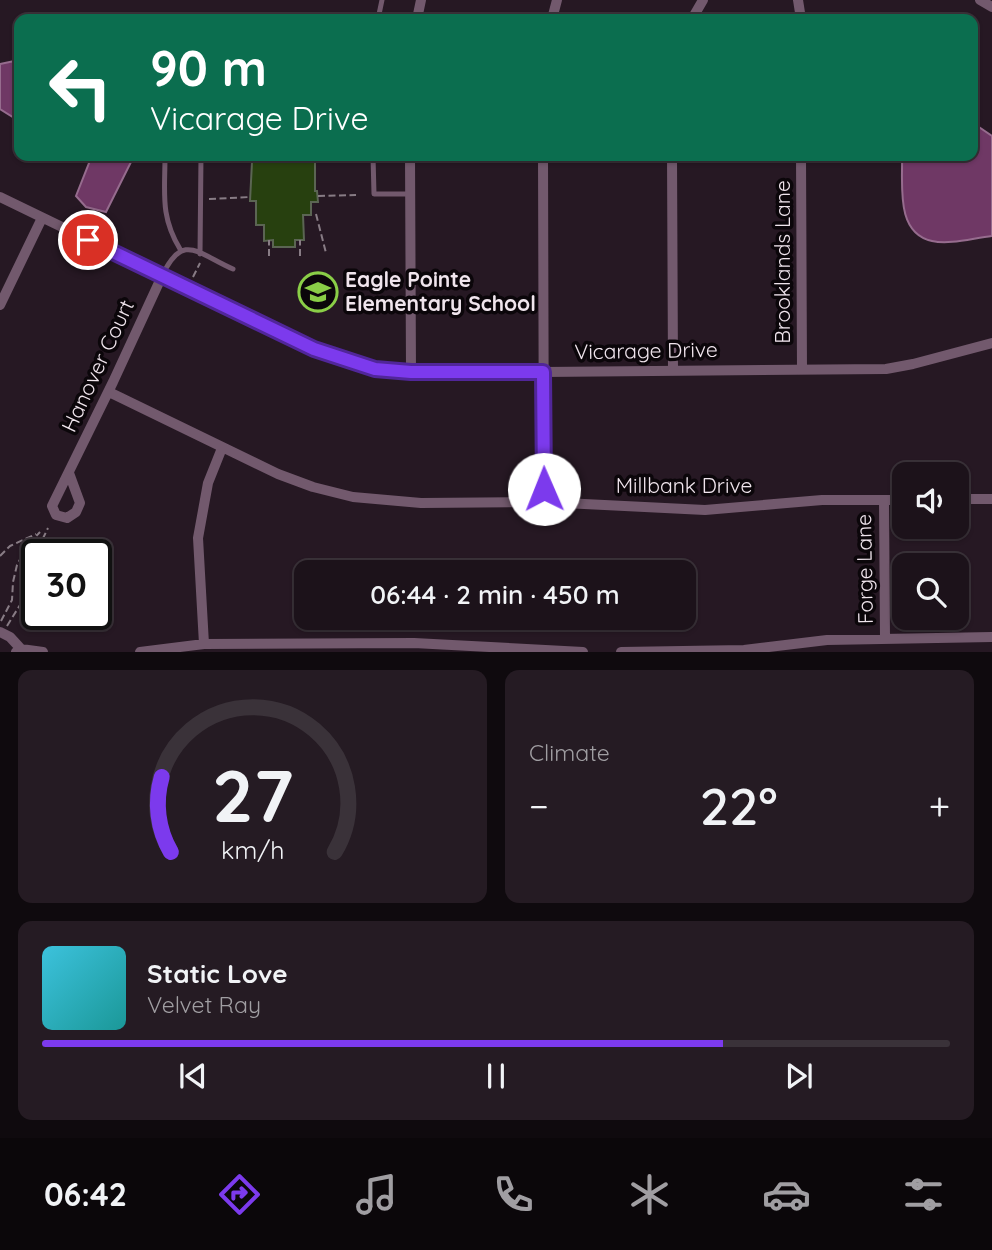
<!DOCTYPE html>
<meta charset="utf-8">
<style>
body{margin:0;font-family:Quicksand,sans-serif;background:#251b23;color:#f1f3f6;height:100vh;display:flex;flex-direction:column;font-size:26px;white-space:nowrap}
*{box-sizing:border-box;margin:0}
p{font-size:23px;color:#a09ea2}
.icon{flex:none;width:38px;height:38px;fill:none;stroke:currentColor;stroke-width:2;stroke-linecap:round;stroke-linejoin:round}
.map{position:relative;height:652px;overflow:hidden}
.drawer{display:flex;flex-direction:column;gap:18px;padding:18px;background:#0f0a0e;flex:1}
.drawer>*{flex:none}
.banner{position:absolute;left:14px;top:14px;width:964px;height:147px;border-radius:14px;box-shadow:0 2px 5px #0004,0 0 0 2px #3a3239;background:#0b6e4f;color:#fff;overflow:hidden}
.fabs{position:absolute;left:892px;top:462px;display:grid;gap:14px}
.fabs a{display:grid;place-items:center;width:77px;height:77px;border-radius:14px;background:#1c121a;box-shadow:0 2px 5px #0004,0 0 0 2px #3a3239;font-size:35px}
.speed{position:absolute;left:21px;top:539px;display:flex;gap:14px;font-size:35px;font-weight:700;text-align:center}
.speed>*{display:grid;place-content:center;width:91px;height:91px;border-radius:50%;background:#1c121a;box-shadow:0 2px 5px #0004,0 0 0 2px #3a3239;line-height:1}
.speed .limit{border:4px solid #111;border-radius:10px;background:#fff;color:#111}
.pin{position:absolute;display:grid;place-items:center;width:60px;height:60px;color:#fff;margin:-30px;border:4px solid #fff;border-radius:50%;box-shadow:0 2px 7px #0007}
.me{position:absolute;width:77px;margin:-38px;rotate:359deg;stroke-linejoin:round;filter:drop-shadow(0 0 5px #0008)}
.turn{display:flex;align-items:center;gap:24px;height:147px;padding:0 21px;font-size:32px}
.turn .icon{width:91px;height:91px;stroke-width:2.5}
.turn b{display:block;font-size:49px;line-height:60px}
.big{font-size:52px;font-weight:600;line-height:1.1}
.drawer .card{flex:1;display:flex;flex-direction:column;justify-content:center;gap:10px;min-width:0;padding:0 24px;border-radius:14px;background:#251b23}
.drawer .dial{align-items:center;gap:0}
.dial svg{height:182px;overflow:visible;fill:none;stroke:#3a3239;stroke-width:7;stroke-linecap:round;text-anchor:middle}
.dial text{fill:#f1f3f6;stroke:none}
.song{display:flex;align-items:center;gap:21px}
.cover{width:84px;height:84px;border-radius:10px;background:linear-gradient(135deg,hsl(190 70% 55%),hsl(180 70% 35%))}
.played{height:7px;border-radius:4px;background:linear-gradient(90deg,#7c3aed 75%,#3a3239 75%)}
.keys{display:flex;justify-content:space-around;direction:ltr}
.heat{display:flex;justify-content:space-between;align-items:center;font-size:38px;direction:ltr}
.drawer .tiles{flex:1;display:grid;gap:18px;grid-template-columns:1fr 1fr}
.card:last-child{grid-column:span 2}
.trip{position:absolute;left:294px;top:560px;width:402px;height:70px;border-radius:14px;background:#1c121a;box-shadow:0 2px 5px #0004,0 0 0 2px #3a3239;font-weight:600;line-height:70px;text-align:center}
.dock{display:flex;height:112px;justify-content:space-around;align-items:center;background:#0b070a;color:#a09ea2}
.dock .icon{width:49px;height:49px}
.dock .selected{color:#7c3aed}
.dock b{font-size:32px;color:#f1f3f6}
.map>svg:first-child{display:block}
.water{fill:#6f3865;stroke:#966c8e;stroke-width:2}
.building{fill:#27400f;stroke:#5b6553;stroke-width:2}
.lines{fill:none;stroke-linecap:round;stroke-linejoin:round}
.path{stroke:#887c85;stroke-width:2;stroke-dasharray:7 3.5;stroke-linecap:butt}
.service{stroke:#72596d;stroke-width:5}
.minor{stroke:#72596d;stroke-width:10}
.route-casing{stroke:#51269a;stroke-width:18}
.route{stroke:#7c3aed;stroke-width:12}
.labels{text-anchor:middle;stroke-width:7;stroke-linejoin:round;paint-order:stroke}
.street-label{font-size:21px;fill:#f0e5ed;stroke:#0b060a}
.poi-label{font-size:21px;font-weight:bold;fill:#f0e5ed;stroke:#0b060a;text-anchor:start}
</style>
<div class="map">
<svg width="992" height="652" viewBox="0 0 992 652">
<rect width="100%" height="100%" fill="#261823"/>
<path class="water" d="M19,60V121L0,109V64Z
M973,123L992,136V236C973,238 950,245 932,241C895,233 903,184 902,156H973Z
M85,156H134L106,212L86,207L76,196L89,163Z"/>
<path class="building" d="M219,156H348V161L315,162V191H317L318,202H311V215H303L304,240H295V247H273V240L264,241V225H256V201H250L252,162H219Z"/>
<g class="lines">
<path class="path" d="M318,196L356,195
M209,199L250,197
M316,214L326,253
M269,256V240
M300,256V240
M193,277L200,263
M0,556L10,546L36,534
M1,621L12,600L13,582L17,565L27,546L40,532
M7,626L20,605L32,561L48,528"/>
<path class="service" d="M378,19L382,0
M165,156C165,193 160,216 180,249
M373,156L374,194H409
M200,254L201,156
M162,276C183,231 198,254 233,269"/>
<path class="minor" d="M798,0L801,19
M980,0L992,7
M417,19L421,0
M552,19L557,0
M692,19L703,0
M410,156L411,371
M543,156L544,502
M672,156L673,370
M801,156L802,369
M0,197L314,349L375,369L411,371L543,372L886,369L913,364L992,343
M0,305L42,218
M109,392L278,474L313,487L353,497L421,503L544,502L705,510L822,500H905
M69,473L80,503L76,512L67,518L56,515L52,506L113,382L162,276
M957,499H992
M884,500L885,638
M0,632L10,637L21,649
M204,644L198,538L208,483L222,448
M16,652L21,649L43,652
M140,652L204,644L414,643L583,652
M621,652L744,650L827,640L992,637"/>
</g>
<g class="lines">
<g class="route-casing">
<path id="route" d="M88,240L314,349L375,369L411,372H543L544,489"/>
</g>
<use href="#route" class="route"/>
</g>
<defs>
<g id="school-ring" transform="scale(2.0125)"><circle r="9.5" fill="#0b060a" stroke="#8ace47" stroke-width="1.5"/><path d="M0-5L7-2L0 1L-7-2ZM-4 1L0 2.5L4 1V4Q0 6-4 4Z" fill="#8ace47"/></g>
</defs>
<g fill-rule="evenodd">
<use href="#school-ring" x="318" y="292"/>
</g>
<g class="labels">
<g class="street-label">
<text transform="translate(783 262) rotate(-90)" y="7">Brooklands Lane</text>
<text transform="translate(646 351) rotate(-1)" y="7">Vicarage Drive</text>
<text transform="translate(98 366) rotate(-65)" y="7">Hanover Court</text>
<text x="684" y="493">Millbank Drive</text>
<text transform="translate(865 569) rotate(-91)" y="7">Forge Lane</text>
</g>
<g class="poi-label">
<text x="345" y="287">Eagle Pointe<tspan x="345" dy="24">Elementary School</tspan></text>
</g>
</g>
</svg>
<div class="fabs">
<a><svg class="icon" aria-label="sound" viewBox="0 0 24 24"><path d="M4 9h4l5-4v14l-5-4H4zM17 9q2 3 0 6"/></svg></a>
<a><svg class="icon" aria-label="search" viewBox="0 0 24 24"><circle cx="10" cy="10" r="6"/><path d="M15 15l6 6"/></svg></a>
</div>
<div class="speed"><div class="limit">30</div></div>
<div class="pin" style="left:88px;top:240px;background:#d93025"><svg class="icon" aria-label="arrive" viewBox="0 0 24 24"><path d="M6 21V4h12l-3 4 3 4H6"/></svg></div>
<svg class="me" style="left:544px;top:489px" viewBox="-20 -20 40 40"><circle r="19" fill="#fff"/><path d="M0-13L10 11 0 6-10 11z" fill="#7c3aed"/></svg>
<div class="trip">06:44 · 2 min · 450 m</div>
<div class="banner">
<div class="turn"><svg class="icon" aria-label="left" viewBox="0 0 24 24"><path d="M17 20v-9H6M10 6l-5 5 5 5"/></svg><div><b>90 m</b>Vicarage Drive</div></div>
</div>
</div>
<section class="drawer">
<div class="tiles">
<div class="card dial"><svg viewBox="0 0 100 80">
<path d="M14 69A42 42 0 1 1 86 69"/>
<path d="M14 69A42 42 0 0 1 10 36" stroke="#7c3aed"/>
<text x="50" y="56" font-size="32" font-weight="700">27</text>
<text x="50" y="72" font-size="11">km/h</text>
</svg></div>
<div class="card"><p>Climate</p>
<div class="heat"><a>−</a><b class="big">22°</b><a>+</a></div>
</div>
<div class="card">
<div class="song"><i class="cover"></i><div><b>Static Love</b><p>Velvet Ray</p></div></div>
<div class="played"></div>
<div class="keys"><svg class="icon" aria-label="previous" viewBox="0 0 24 24"><path d="M18 5L8 12l10 7zM5 5v14"/></svg><svg class="icon" aria-label="pause" viewBox="0 0 24 24"><path d="M8 5v14M16 5v14"/></svg><svg class="icon" aria-label="next" viewBox="0 0 24 24"><path d="M6 5l10 7-10 7zM19 5v14"/></svg></div>
</div>
</div>
</section>
<nav class="dock">
<b>06:42</b>
<svg class="icon selected" aria-label="directions" viewBox="0 0 24 24"><path d="M12 3l9 9-9 9-9-9zM9 14v-3h6M13 9l2 2-2 2"/></svg>
<svg class="icon" aria-label="music" viewBox="0 0 24 24"><path d="M9 18V5l10-2v13"/><circle cx="6" cy="18" r="3"/><circle cx="16" cy="16" r="3"/></svg>
<svg class="icon" aria-label="phone" viewBox="0 0 24 24"><path d="M5 4h4l2 5-3 2q2 4 5 5l2-3 5 2v4C11 20 4 13 5 4z"/></svg>
<svg class="icon" aria-label="climate" viewBox="0 0 24 24"><path d="M12 3v18M4 7l16 10M4 17L20 7"/></svg>
<svg class="icon" aria-label="car" viewBox="0 0 24 24"><path d="M5 17H2v-5l4-1 3-4h7l3 4 3 1v5h-3M9 17h6M6 11h13"/><circle cx="7" cy="17" r="2"/><circle cx="17" cy="17" r="2"/></svg>
<svg class="icon" aria-label="filters" viewBox="0 0 24 24"><path d="M4 7h16M4 17h16"/><circle cx="9" cy="7" r="2"/><circle cx="15" cy="17" r="2"/></svg>
</nav>
